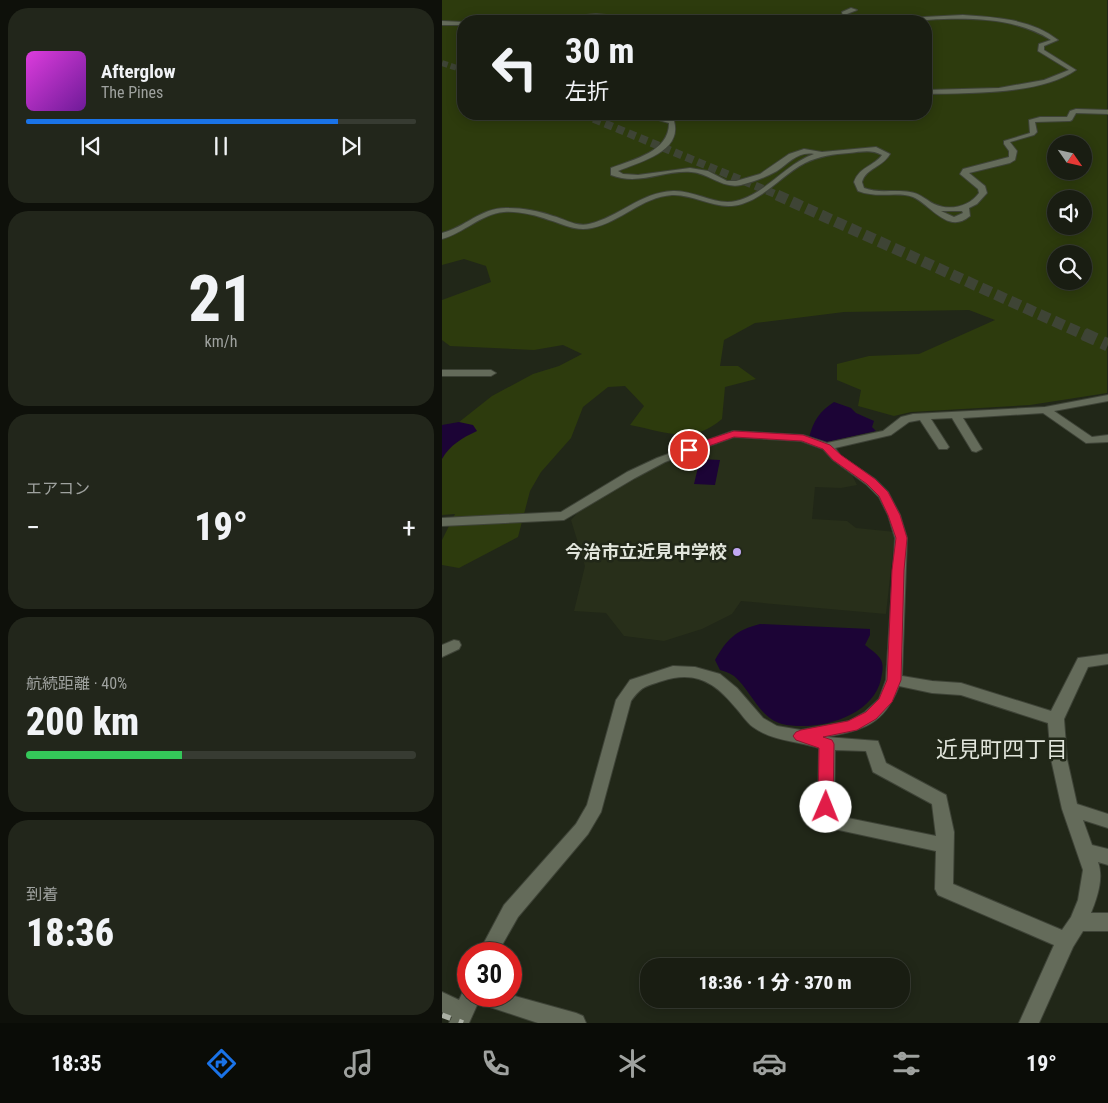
<!DOCTYPE html>
<html lang="ja">
<meta charset="utf-8">
<style>
body{margin:0;font-family:"Roboto Condensed","Noto Sans JP",sans-serif;background:#22261b;color:#f1f3f6;height:100vh;display:flex;flex-direction:column;font-size:19px;white-space:nowrap}
*{box-sizing:border-box;margin:0}
p{font-size:16px;color:#9fa29f}
.icon{flex:none;width:28px;height:28px;fill:none;stroke:currentColor;stroke-width:2;stroke-linecap:round;stroke-linejoin:round}
.map{position:relative;flex:1;overflow:hidden}
.panel{display:flex;flex-direction:column;gap:8px;padding:8px;background:#0e100a;width:442px}
.panel>*{flex:none}
.guide{position:absolute;left:15px;top:15px;width:475px;height:105px;border-radius:20px;box-shadow:0 2px 12px #0003,0 0 0 1px #373b32;background:#191d12;color:#f1f3f6;overflow:hidden}
.needle{width:32px;rotate:124deg}
.tools{position:absolute;left:605px;top:135px;display:grid;gap:10px}
.tools a{display:grid;place-items:center;width:45px;height:45px;border-radius:50%;background:#191d12;box-shadow:0 2px 12px #0003,0 0 0 1px #373b32;font-size:25px}
.speed{position:absolute;left:15px;top:942px;display:flex;gap:10px;font-size:25px;font-weight:700;text-align:center}
.speed>*{display:grid;place-content:center;width:65px;height:65px;border-radius:50%;background:#191d12;box-shadow:0 2px 12px #0003,0 0 0 1px #373b32;line-height:1}
.speed .limit{border:8px solid #d22;background:#fff;color:#111}
.pin{position:absolute;display:grid;place-items:center;width:42px;height:42px;color:#fff;margin:-21px;border:2px solid #fff;border-radius:50%;box-shadow:0 1px 5px #0007}
.me{position:absolute;width:55px;margin:-28px;rotate:1deg;stroke-linejoin:round;filter:drop-shadow(0 0 4px #0008)}
.turn{display:flex;align-items:center;gap:18px;height:105px;padding:0 25px;font-size:22px}
.turn .icon{width:65px;height:65px;stroke-width:2.5}
.turn b{display:block;font-size:35px;line-height:42px}
.big{font-size:38px;font-weight:800;line-height:1.1}
.panel .tile{flex:1;display:flex;flex-direction:column;justify-content:center;gap:8px;min-width:0;padding:0 18px;border-radius:20px;background:#22261b}
.panel .dial{align-items:center;gap:0}
.dial b{font-size:65px;line-height:1}
.song{display:flex;align-items:center;gap:15px}
.cover{width:60px;height:60px;border-radius:8px;background:linear-gradient(135deg,hsl(300 70% 55%),hsl(280 70% 35%))}
.played{height:5px;border-radius:2px;background:linear-gradient(90deg,#1a73e8 80%,#373b32 80%)}
.keys{display:flex;justify-content:space-around;direction:ltr}
.heat{display:flex;justify-content:space-between;align-items:center;font-size:28px;direction:ltr}
.charge{height:8px;border-radius:4px;background:linear-gradient(90deg,#34c759 40%,#373b32 0)}
.trip{position:absolute;left:198px;top:958px;width:270px;height:50px;border-radius:20px;background:#191d12;box-shadow:0 2px 12px #0003,0 0 0 1px #373b32;font-weight:800;line-height:50px;text-align:center}
.tab-bar{display:flex;height:80px;justify-content:space-around;align-items:center;background:#0a0c07;color:#9fa29f}
.tab-bar .icon{width:35px;height:35px}
.tab-bar .active{color:#1a73e8}
.tab-bar b{font-size:22px;color:#f1f3f6}
main{display:flex;flex:1;min-height:0}
.map>svg:first-child{display:block}
.built{fill:#282f1a}
.green{fill:#2d3b0d;fill-rule:evenodd}
.water{fill:#1c0436}
.lines{fill:none;stroke-linecap:round;stroke-linejoin:round}
.highway-tunnel-far3{stroke:#3e4435;stroke-width:6;stroke-dasharray:6 3;stroke-linecap:butt}
.highway-tunnel-far2{stroke:#3e4435;stroke-width:8;stroke-dasharray:8 4.5;stroke-linecap:butt}
.highway-tunnel-far1{stroke:#3e4435;stroke-width:11;stroke-dasharray:11 5;stroke-linecap:butt}
.highway-tunnel{stroke:#3e4435;stroke-width:13;stroke-dasharray:13 7;stroke-linecap:butt}
.street-casing{stroke:#3e4337;stroke-width:2}
.street{fill:#646b5a;fill-rule:evenodd}
.rail{stroke:#abb0a4;stroke-width:5.5;stroke-dasharray:9 9;stroke-linecap:butt}
.route{fill:#e11d48;stroke:#92132f}
.poi-dot{fill:#c1a8f3;stroke:#212718;stroke-width:2}
.labels{text-anchor:middle;stroke-width:5;stroke-linejoin:round;paint-order:stroke}
.poi-label{font-size:18px;font-weight:bold;fill:#e1e5db;stroke:#212718;text-anchor:end}
.near-neighbourhood-label{font-size:22px;fill:#e1e5db;stroke:#212718}
</style>
<main>
<section class="panel">
<div class="tile">
<div class="song"><i class="cover"></i><div><b>Afterglow</b><p>The Pines</p></div></div>
<div class="played"></div>
<div class="keys"><svg class="icon" aria-label="previous" viewBox="0 0 24 24"><path d="M18 5L8 12l10 7zM5 5v14"/></svg><svg class="icon" aria-label="pause" viewBox="0 0 24 24"><path d="M8 5v14M16 5v14"/></svg><svg class="icon" aria-label="next" viewBox="0 0 24 24"><path d="M6 5l10 7-10 7zM19 5v14"/></svg></div>
</div>
<div class="tile dial"><b>21</b><p>km/h</p></div>
<div class="tile"><p>エアコン</p>
<div class="heat"><a>−</a><b class="big">19°</b><a>+</a></div>
</div>
<div class="tile"><p>航続距離 · 40%</p><b class="big">200 km</b><div class="charge"></div></div>
<div class="tile"><p>到着</p><b class="big">18:36</b></div>
</section>
<div class="map">
<svg width="666" height="1023" viewBox="0 0 666 1023">
<rect width="100%" height="100%" fill="#212718"/>
<path class="built" d="M291,436L357,439L383,450L409,473L415,485L399,488L373,487L370,519L405,521L414,528L453,532L444,614L299,601L290,614L260,629L222,641L182,636L164,613L132,611L143,566L129,520L139,509L198,473Z"/>
<path class="green" d="M0,0H665V393L588,405L469,412L452,416L416,406L419,390L395,380V364L427,356L477,354L553,320L527,310L402,312L313,323L282,340L278,366H296L314,379L283,387L280,419C250,445 224,432 188,425L202,406L183,386L166,387L141,407L129,438L99,472L88,491L76,537L17,568L0,565V540L13,514L0,515V439L7,430L50,396L91,374L117,366L140,354L121,345L92,350L8,346L0,340V300L49,282L44,266L22,259L0,265ZM21,21H484V114H21ZM614,144H641V171H614ZM614,199H641V226H614ZM614,254H641V281H614Z"/>
<path class="water" d="M392,402L409,408L414,413L432,421L430,427L434,431L380,443L367,438C371,421 378,411 392,402Z
M17,422L31,425L35,431C20,438 8,445 0,459V425Z
M258,459L278,460L273,485L252,484Z
M318,624L428,629V635L423,645C428,649 436,654 439,660C442,666 440,673 439,679C431,717 375,732 340,724C317,718 309,690 292,676C288,673 282,671 278,670L273,660C285,639 294,630 318,624Z"/>
<g class="lines">
<path class="highway-tunnel-far3" d="M0,63L21,70"/>
<path class="highway-tunnel-far2" d="M140,114L338,196"/>
<path class="highway-tunnel-far1" d="M335,195L645,336"/>
<path class="highway-tunnel" d="M642,334L666,345"/>
<g class="street-casing">
<path id="street" d="M409,8L415,10L405,14L427,21L401,16L400,12Z
M154,14L196,18L193,20L154,18L83,21Z
M521,15C552,17 590,19 616,40L602,46V50L634,70C599,95 526,93 484,94V90L557,88L602,80L627,70L596,51L597,44L609,40C577,20 539,18 502,19C489,19 476,22 463,21L482,17Z
M0,21L21,22V25H0Z
M634,109L666,110V114L634,113L630,120L628,121L593,122L595,132L592,135L568,142L575,151L573,160L568,163L527,173L543,186L545,193L535,204L527,208L528,216C506,235 489,205 471,197C455,191 436,199 416,191L412,182C417,167 432,166 440,155C429,149 419,152 407,153C392,154 377,156 363,163C340,175 325,196 300,204C275,212 254,194 230,195C200,197 179,222 150,228C134,232 121,224 107,220C93,215 76,211 62,212C39,214 22,233 0,239V233C24,227 39,207 66,208C81,208 97,211 111,216C123,219 134,227 147,224C177,217 199,192 231,191C253,190 273,206 294,201C324,194 343,164 372,154C356,151 347,163 335,171C324,177 312,182 299,185C280,189 267,173 249,172C221,170 197,186 169,175V168C192,159 227,152 227,123L203,116V114L222,116L232,121C241,152 197,162 176,171L181,174L196,175L248,168L266,171L285,181H294L318,174L347,154L362,149L380,152L434,147L448,154C441,167 424,168 420,182L422,188C437,194 452,189 468,192C478,193 484,200 492,204C507,211 527,207 537,193L536,189L518,174L521,169L567,157V151L562,144V141L588,133L587,120L598,117H625L628,111ZM499,211H520L521,213L512,217Z
M0,370H49L54,373L49,376H0Z
M666,395V401L612,411L650,437L666,435V442L644,443L601,413L521,418L540,449L534,452L530,451L510,418L489,419L507,447L505,449H497L478,420L467,422L449,435L393,448L399,456L433,479L446,492L458,515L465,538L460,676L490,681L519,683L609,711L636,658L666,654V664L646,667L622,719L625,759L635,804L666,814V828L641,820L650,845L666,849V865L656,862C662,878 655,898 649,913H666V931H641L631,947L597,1023H577L612,945L496,895L493,889L494,851L383,827L376,807L377,748C355,741 330,741 311,727C304,722 299,713 293,707C273,682 252,670 220,681C202,687 200,686 189,701L159,812L146,834L76,917L55,954H36L62,905L134,824L145,805L174,700L188,680L231,666L253,667L278,674L295,688L321,718L335,726L359,730L407,721L423,712L437,699L444,680L453,538L446,515L437,497L425,485L391,460L381,449L359,441L292,437L223,462L193,478L122,520L0,526V518L119,512L185,472L215,458L291,431L361,435L385,443L441,431L459,417L471,414L603,407ZM457,686L490,693L519,695L606,723L609,759L620,809L641,870L636,900L629,917L620,930L511,884L512,832L504,795L444,763L436,741L384,737C421,730 442,725 457,686ZM393,750L424,751L431,772L490,804L494,836L396,816L392,807Z
M12,640L17,641L19,645L17,649L0,657V645Z
M26,987V996L69,995L134,1013L141,1016L144,1023H96L36,1003L27,1023H7L10,1017L0,1012V992L17,1000L22,989Z"/>
</g>
<use href="#street" class="street"/>
<path class="rail" d="M0,1015L21,1023"/>
</g>
<path class="route" d="M292,431L361,435L388,445L399,455L433,479L446,492L458,515L465,538L462,570L459,680L450,702L434,719L415,730L381,737L390,740L392,744L391,807L389,812L384,814L378,812L376,807L377,748L354,740L351,736L354,732L359,730L406,721L424,712L437,699L445,680L450,570L454,538L446,515L437,496L425,484L391,460L381,449L360,441L292,437L247,453L242,450L243,447Z"/>
<circle class="poi-dot" cx="295" cy="552" r="5"/>
<g class="labels">
<g class="poi-label">
<text x="285" y="558">今治市立近見中学校</text>
</g>
<g class="near-neighbourhood-label">
<text x="560" y="757">近見町四丁目</text>
</g>
</g>
</svg>
<div class="tools">
<a><svg class="needle" viewBox="-14 -14 28 28"><path d="M0-13l5 13h-10z" fill="#e53935"/><path d="M0 13l5-13h-10z" fill="#9fa29f"/></svg></a>
<a><svg class="icon" aria-label="sound" viewBox="0 0 24 24"><path d="M4 9h4l5-4v14l-5-4H4zM17 9q2 3 0 6"/></svg></a>
<a><svg class="icon" aria-label="search" viewBox="0 0 24 24"><circle cx="10" cy="10" r="6"/><path d="M15 15l6 6"/></svg></a>
</div>
<div class="speed"><div class="limit">30</div></div>
<div class="pin" style="left:247px;top:450px;background:#d93025"><svg class="icon" aria-label="arrive" viewBox="0 0 24 24"><path d="M6 21V4h12l-3 4 3 4H6"/></svg></div>
<svg class="me" style="left:384px;top:807px" viewBox="-20 -20 40 40"><circle r="19" fill="#fff"/><path d="M0-13L10 11 0 6-10 11z" fill="#e11d48"/></svg>
<div class="trip">18:36 · 1 分 · 370 m</div>
<div class="guide">
<div class="turn"><svg class="icon" aria-label="left" viewBox="0 0 24 24"><path d="M17 20v-9H6M10 6l-5 5 5 5"/></svg><div><b>30 m</b>左折</div></div>
</div>
</div>
</main>
<nav class="tab-bar">
<b>18:35</b>
<svg class="icon active" aria-label="directions" viewBox="0 0 24 24"><path d="M12 3l9 9-9 9-9-9zM9 14v-3h6M13 9l2 2-2 2"/></svg>
<svg class="icon" aria-label="music" viewBox="0 0 24 24"><path d="M9 18V5l10-2v13"/><circle cx="6" cy="18" r="3"/><circle cx="16" cy="16" r="3"/></svg>
<svg class="icon" aria-label="phone" viewBox="0 0 24 24"><path d="M5 4h4l2 5-3 2q2 4 5 5l2-3 5 2v4C11 20 4 13 5 4z"/></svg>
<svg class="icon" aria-label="climate" viewBox="0 0 24 24"><path d="M12 3v18M4 7l16 10M4 17L20 7"/></svg>
<svg class="icon" aria-label="car" viewBox="0 0 24 24"><path d="M5 17H2v-5l4-1 3-4h7l3 4 3 1v5h-3M9 17h6M6 11h13"/><circle cx="7" cy="17" r="2"/><circle cx="17" cy="17" r="2"/></svg>
<svg class="icon" aria-label="filters" viewBox="0 0 24 24"><path d="M4 7h16M4 17h16"/><circle cx="9" cy="7" r="2"/><circle cx="15" cy="17" r="2"/></svg>
<b>19°</b>
</nav>
